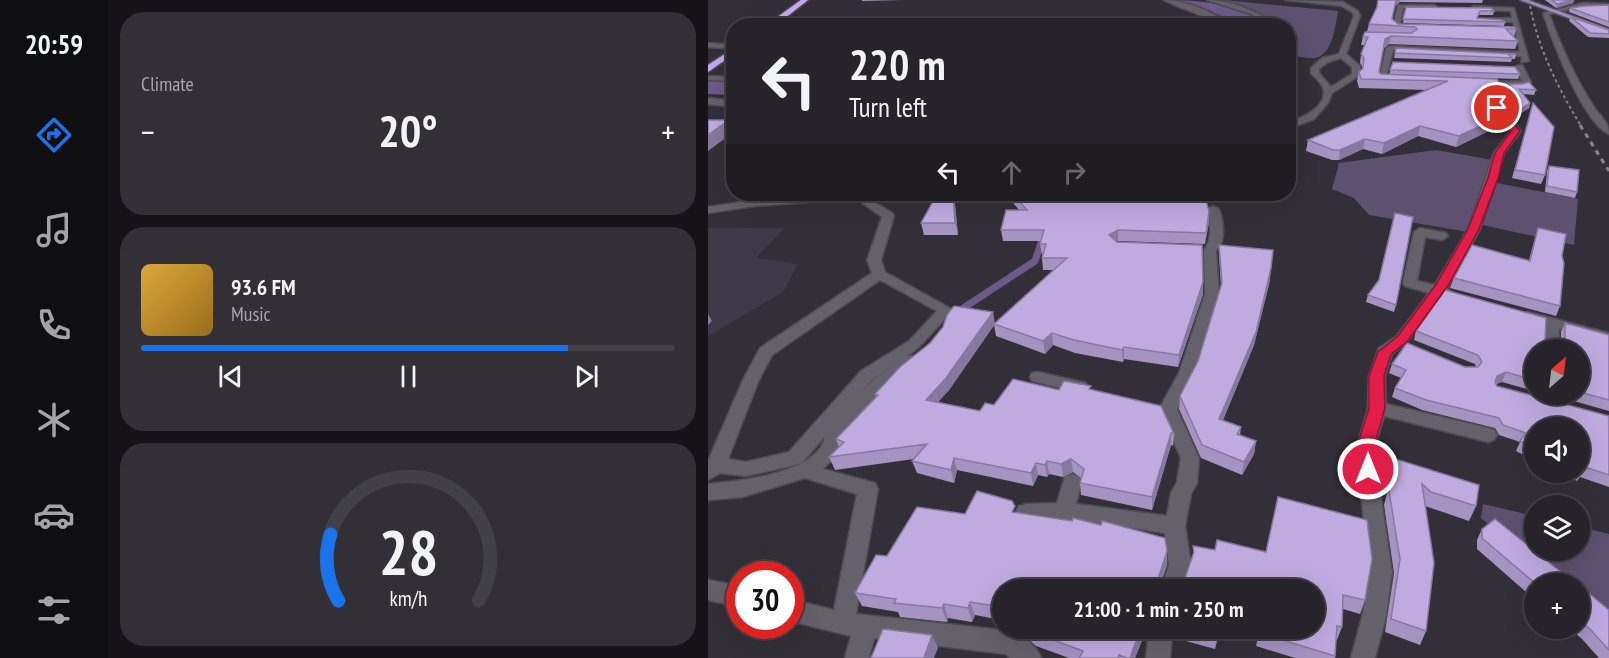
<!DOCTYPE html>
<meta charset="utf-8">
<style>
body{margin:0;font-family:"PT Sans Narrow",sans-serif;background:#322f36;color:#f1f3f6;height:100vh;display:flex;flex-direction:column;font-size:22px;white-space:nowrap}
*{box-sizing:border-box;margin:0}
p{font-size:20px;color:#a4a4a8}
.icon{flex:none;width:33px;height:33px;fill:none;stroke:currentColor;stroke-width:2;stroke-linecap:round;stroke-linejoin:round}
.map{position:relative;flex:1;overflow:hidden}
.details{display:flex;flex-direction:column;gap:12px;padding:12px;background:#151317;width:600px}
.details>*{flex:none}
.top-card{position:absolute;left:18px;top:18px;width:570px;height:183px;border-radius:24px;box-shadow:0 6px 24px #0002,0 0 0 2px #424047;background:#26232a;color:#f1f3f6;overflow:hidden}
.needle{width:39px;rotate:28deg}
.buttons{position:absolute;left:816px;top:339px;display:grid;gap:12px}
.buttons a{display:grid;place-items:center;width:66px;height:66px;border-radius:50%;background:#26232a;box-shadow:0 6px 24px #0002,0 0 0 2px #424047;font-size:30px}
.speed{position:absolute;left:18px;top:561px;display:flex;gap:12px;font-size:30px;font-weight:700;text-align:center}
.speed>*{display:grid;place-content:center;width:78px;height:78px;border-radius:50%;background:#26232a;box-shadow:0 6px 24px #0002,0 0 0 2px #424047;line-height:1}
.speed .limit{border:9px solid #d22;background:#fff;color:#111}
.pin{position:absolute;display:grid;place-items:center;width:51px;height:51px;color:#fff;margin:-26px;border:3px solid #fff;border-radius:50%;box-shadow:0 2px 6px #0007}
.me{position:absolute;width:66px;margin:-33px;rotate:0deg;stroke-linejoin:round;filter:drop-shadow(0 0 4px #0008)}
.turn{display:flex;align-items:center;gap:21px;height:126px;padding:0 24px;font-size:27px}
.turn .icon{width:78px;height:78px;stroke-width:2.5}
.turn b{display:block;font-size:42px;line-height:51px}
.lanes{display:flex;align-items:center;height:57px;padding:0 24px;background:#0003;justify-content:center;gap:30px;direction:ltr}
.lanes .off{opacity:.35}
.big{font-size:45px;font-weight:600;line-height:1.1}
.details .widget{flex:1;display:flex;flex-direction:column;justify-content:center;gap:9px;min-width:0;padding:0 21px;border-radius:24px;background:#322f36}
.details .dial{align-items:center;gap:0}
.dial svg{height:156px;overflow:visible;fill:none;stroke:#424047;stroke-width:7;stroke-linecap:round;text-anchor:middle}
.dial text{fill:#f1f3f6;stroke:none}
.song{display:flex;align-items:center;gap:18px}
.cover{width:72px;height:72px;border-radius:9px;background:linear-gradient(135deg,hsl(40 70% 55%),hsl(40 70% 35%))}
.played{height:6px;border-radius:3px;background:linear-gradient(90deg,#1a73e8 80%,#424047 80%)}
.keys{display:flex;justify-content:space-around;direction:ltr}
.heat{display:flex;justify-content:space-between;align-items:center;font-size:33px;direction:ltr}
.trip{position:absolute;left:284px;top:579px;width:333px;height:60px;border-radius:30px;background:#26232a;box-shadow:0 6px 24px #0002,0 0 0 2px #424047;font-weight:600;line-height:60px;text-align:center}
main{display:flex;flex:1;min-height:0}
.tab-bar{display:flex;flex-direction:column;width:108px;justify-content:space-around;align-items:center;background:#0f0e11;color:#a4a4a8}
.tab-bar .icon{width:42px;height:42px}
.tab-bar .active{color:#1a73e8}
.tab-bar b{font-size:27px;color:#f1f3f6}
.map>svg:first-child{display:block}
.built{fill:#3e3947}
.green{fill:#5d516f}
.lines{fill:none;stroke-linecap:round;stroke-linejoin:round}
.stream{stroke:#6d5a8a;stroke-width:7}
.river{fill:#6d5a8a;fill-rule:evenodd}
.minor-casing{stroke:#4e4b52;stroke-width:3}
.major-casing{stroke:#4e4b52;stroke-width:3}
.highway-casing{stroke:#4e4b52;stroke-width:3}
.minor{fill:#64616a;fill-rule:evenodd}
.major{fill:#a08bbf;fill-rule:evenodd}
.highway{fill:#c8a7f8;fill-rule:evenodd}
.rail-far1{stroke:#87848c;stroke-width:2;stroke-dasharray:3 3;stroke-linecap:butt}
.rail{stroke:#87848c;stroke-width:3;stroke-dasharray:5 5;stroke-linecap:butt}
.wall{fill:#a593c2}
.shaded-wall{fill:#86789e}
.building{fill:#c0abe1;stroke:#86789e;stroke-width:1.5}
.route{fill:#e11d48;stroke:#92132f;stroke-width:1.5}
</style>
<main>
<nav class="tab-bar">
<b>20:59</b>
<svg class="icon active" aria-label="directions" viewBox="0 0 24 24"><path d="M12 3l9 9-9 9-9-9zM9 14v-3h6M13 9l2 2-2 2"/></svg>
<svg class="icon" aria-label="music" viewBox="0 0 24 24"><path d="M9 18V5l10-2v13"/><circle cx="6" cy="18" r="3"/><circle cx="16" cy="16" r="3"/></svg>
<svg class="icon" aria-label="phone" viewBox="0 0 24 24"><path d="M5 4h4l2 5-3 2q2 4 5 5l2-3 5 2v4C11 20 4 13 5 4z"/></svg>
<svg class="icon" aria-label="climate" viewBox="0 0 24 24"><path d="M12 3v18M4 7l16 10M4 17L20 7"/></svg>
<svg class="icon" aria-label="car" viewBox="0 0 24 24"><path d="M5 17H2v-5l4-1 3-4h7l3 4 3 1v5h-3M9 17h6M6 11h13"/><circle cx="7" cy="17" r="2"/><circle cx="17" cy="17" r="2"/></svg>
<svg class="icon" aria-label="filters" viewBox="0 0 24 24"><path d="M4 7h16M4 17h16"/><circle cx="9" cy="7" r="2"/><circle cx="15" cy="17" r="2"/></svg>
</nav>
<section class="details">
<div class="widget"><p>Climate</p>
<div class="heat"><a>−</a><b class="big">20°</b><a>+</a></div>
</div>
<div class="widget">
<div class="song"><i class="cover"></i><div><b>93.6 FM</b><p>Music</p></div></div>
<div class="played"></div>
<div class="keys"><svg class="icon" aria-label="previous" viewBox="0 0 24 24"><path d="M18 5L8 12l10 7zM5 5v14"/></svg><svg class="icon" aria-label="pause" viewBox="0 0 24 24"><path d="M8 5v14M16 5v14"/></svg><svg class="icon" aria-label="next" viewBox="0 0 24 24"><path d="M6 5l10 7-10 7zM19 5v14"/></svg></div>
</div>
<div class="widget dial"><svg viewBox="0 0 100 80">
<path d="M14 69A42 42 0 1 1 86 69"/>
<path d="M14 69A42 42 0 0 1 10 35" stroke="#1a73e8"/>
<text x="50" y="56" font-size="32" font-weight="700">28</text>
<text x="50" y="72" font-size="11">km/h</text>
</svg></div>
</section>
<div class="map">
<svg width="901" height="658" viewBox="0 0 901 658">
<rect width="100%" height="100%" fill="#332f38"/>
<path class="built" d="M0,228H76L48,258L90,264L75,292L0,336Z"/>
<path class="green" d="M516,0L630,11C627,26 626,52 608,58C603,59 594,57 588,56L587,40L581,33L580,26L572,25Z
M728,150L785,160L760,232L661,215L646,198L624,189L631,163Z
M789,183L870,199L866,245L775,225Z
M775,504L826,516V550H872V527L901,534V623L872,599V584L853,583L773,518Z"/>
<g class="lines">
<path class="stream" d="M254,309L327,261L335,237"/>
<path class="river" d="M461,0C487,0 538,3 555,26H531L514,16L463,4Z
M0,80L26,81V95L0,94Z"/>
<g class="minor-casing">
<path id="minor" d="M456,0C479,0 507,13 526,26C518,26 465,5 456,0Z
M499,0C523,0 551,12 571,26H562L543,14Z
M578,0L635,2L650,11L652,16L638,54L652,66V75L624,93L620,103L606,119L580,129V123C593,118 621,107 615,88C613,82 607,78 603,73V68L614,58L631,54L646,16L645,13L634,6ZM633,58L644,67V74L623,87L611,73V69L620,62Z
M875,3L901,4V8L875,7L841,14C853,46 867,78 886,107C892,116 901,122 901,134C875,123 844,40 835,13Z
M690,5H726L729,7L695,8L692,25L704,27L702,30L685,27Z
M765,6L806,8L821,61L813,62L814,56L685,50L678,77L692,80L688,82L671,81L678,48L682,46L812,52L805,22L771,19L804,18L803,11L763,9Z
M580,37L583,39L587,51L580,62Z
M0,43L26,45V49L0,47Z
M811,65H814L823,82L812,87H795L803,98L794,108L813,131L796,153L772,229L739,289L746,293L739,297L733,296L699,342L684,354L677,376L678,404L780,428L786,430L789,435L786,440L780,442L676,416L666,450L684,573L678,617L667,658H643L654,617L662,573L648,450L660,408L661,376L671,348L689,336L721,293L697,286L695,283L706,232L712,228L738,233L740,236L734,240L717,237L709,281L727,285L760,229L786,153L803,131L785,108L795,98L787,87L780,84L784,82L814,81L807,67Z
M0,76L26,77V81L0,80Z
M0,98L26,101V107L0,104Z
M130,194C153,194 166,201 184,213L186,216L173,260L177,272L245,310L211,347L199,356H209L211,360L178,387L135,435L130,453L115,469L167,483L170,489L148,614L303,631C316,636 328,645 333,658H302L298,654L166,638L161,658H137L143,636L82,621V599L126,610L149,494L97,478L34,497L0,500V484C31,481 111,474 117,436L94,463L87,465L38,476L12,473L0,480V461L34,382L52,348L164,273L159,260L174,217L153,202L142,199L47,206L0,213V207L47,200ZM172,280L229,311L201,341L153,371L81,452L38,462L20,459L50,382L64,355ZM187,364L166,379L151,395L165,379Z
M505,206L511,209C515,221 519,241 508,251L511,294L487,373L469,409L491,458L489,483L483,494L477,526L483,565L475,590H453L461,565L457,533L393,523L318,520L311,518L308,512L311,506L318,504L349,503L357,477L364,474L371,477L374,482L368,504L459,516L463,493L469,482L473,458L451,409L471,373L497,294L496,250C505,239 503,223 499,209Z
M820,312L901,333V343L851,329V350H835L836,325L815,319L813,316Z
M330,372L378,383L380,387L378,391L372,393L324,381L322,377L324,373Z
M836,394H852L850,406H838Z
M0,580L32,586V607L0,600Z
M441,628H465L462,658H438Z"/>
</g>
<g class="major-casing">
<path id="major" d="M812,0H820L901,29V33Z"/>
</g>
<g class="highway-casing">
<path id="highway" d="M93,0H100L67,26H57Z
M26,48V54L0,72V65Z"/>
</g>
<use href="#minor" class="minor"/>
<use href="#major" class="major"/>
<use href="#highway" class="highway"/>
<path class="rail-far1" d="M821,0C829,47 849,86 873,126"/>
<path class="rail" d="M872,125L901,171"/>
</g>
<path class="wall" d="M154,0H194L154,1Z
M670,0H775L774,3L692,2L687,6L684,19L690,24L808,29L806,37L810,41L807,49L681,44L676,48L671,72L673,74L681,75L685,62L812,74L810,79L705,76L789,79L792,98L788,102L795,124L748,147L710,136L674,154L655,149L631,160H624L598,151L600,140L719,90L651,88L649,81L651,72L654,69V66L652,63L653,54L657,45H653L655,37L659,32L661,24L669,7Z
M837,0H866L865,3L848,8Z
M901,5V27L861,12L862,8Z
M698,7L786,11L785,15H771L769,18L797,22L796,26L695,23Z
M863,17L901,30V38L880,37L861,21Z
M688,48L808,54L807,59H804L803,62L686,58Z
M801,84L828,90L826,95L815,94L822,103L821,108L805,118L797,108L799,103L804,96L799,89Z
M825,103L837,175L833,184L804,178Z
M841,166L869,192L867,198L837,192L839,171Z
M246,194L250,235H216L213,223Z
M304,194L501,222L497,244L410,241L409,242L495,294L470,367L416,359L415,362L367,353L345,345L337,354L288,336L286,325L241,390L230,402L272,411L286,405L351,390H383L466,434L465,446L463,445L444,510L373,495L372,483L373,478L365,472L355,477L341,474L339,477L330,475L325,486L249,470L246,483L209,473L204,461L206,459L127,470L121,457L131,447L128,439L168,397L167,394L287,323L346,270H335L334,258L335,255H334L332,244L333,241H295L293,230L311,210L306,204Z
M830,228L854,256L852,306L848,316L742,288L746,278L821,260L827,238Z
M511,245L562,280L546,345L515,420L533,427L532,435L548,441L546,454L534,475L493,458L471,409L472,396L490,361L513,287L511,256Z
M671,280L688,305L686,312L658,302L660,295Z
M857,323L901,335V411L841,394H872V350H826V391L794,382L788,384L789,386L901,416V487L872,477L869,481L852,472H872V428H826V460L808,451L812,442L791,435L787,428L714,410L684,397L687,388L693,378L681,373L684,364L768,367L767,364L706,340L708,331L837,341L839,343H853V332Z
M681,457L768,506L761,521L717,506L718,631L712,645L677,632L686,573L676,505L683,477L677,471Z
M308,513L459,551V565L454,579L477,578L485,556V546L657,600L652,614L635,609L634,627L629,640H628L627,658H587L548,646L550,637L526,628H606V590H294V620L267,615L264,622L240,618L239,622L192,617L190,612L154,606L147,593L179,556L257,514Z
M774,529L868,584H826V599L769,549V540Z
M872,586L901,610V658H891L874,639L861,628H872Z
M315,628H439L427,658H361L328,646L316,635Z
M474,628H512L507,649L474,640Z"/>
<path class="shaded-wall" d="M688,0H692V2L687,6Z
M866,0L865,3L848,8L849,4Z
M683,36L681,44L676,48L669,81L677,39Z
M795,88L792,98L783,108L786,98Z
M822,103L821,108L805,118L807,113Z
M798,114L795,124L748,147L751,136Z
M21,120L26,132L0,151V135Z
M712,126L710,136L674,154L676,143Z
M657,139L655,149L631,160L632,150Z
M245,194H246L250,235L247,223Z
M501,211V222L497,244L498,233Z
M410,230V241L402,246L401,235Z
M563,268L562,280L546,345L510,432L511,419Z
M495,282V294L470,367L471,355Z
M285,312L287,324L241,390L221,412L218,400Z
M0,314L4,321L0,325Z
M344,333L345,345L337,354L335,341Z
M416,347V359L415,362L414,350Z
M798,372L794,382L785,385L789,376Z
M463,433V445L444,510V497Z
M548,441L546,454L534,475L536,462Z
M246,458L249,470L246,483L243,470Z
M363,459L365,472L355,477L353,464Z
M339,461L341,474L339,477L337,465Z
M328,463L330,475L325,486L323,473Z
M459,551V565L451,589V576Z
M262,602L267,615L264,622L260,608Z
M236,604L240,618L239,622L234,608Z
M433,628H439L427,658H422Z
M510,628H512L507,649L509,636Z
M224,635L230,648L226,658H216Z"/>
<path class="building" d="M670,0H688L684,19L690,24L806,27L808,29H798L810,41L683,36L677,39L671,72L673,74L789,79L795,88L786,98L798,114L751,136L712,126L676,143L657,139L632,150H625L600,140L740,81L653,79L651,72L655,68L656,58L653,54L660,37H655L657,32L704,33L709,29L707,27L661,24L669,7Z
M844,0H864L849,4Z
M901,5V22L862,8L877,6Z
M698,7L783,8L786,11H772L769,18L794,20L797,22L695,19Z
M863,17L901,30V34L882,33Z
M688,48L808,54H800L804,58L687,53Z
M685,62L807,67L812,74L682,70Z
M821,82L828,90L811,89L822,103L807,113L799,103L807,93L801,84H814Z
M825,103L846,127L837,175L807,170Z
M0,120H21L0,135Z
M841,166L871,170L869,192L839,186Z
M229,194H245L247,223H213Z
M304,194H496L501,211L498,233L410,230L401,235L409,242L494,245L495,282L471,355L416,347L414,350L366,340L344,333L335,341L286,324L359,258H334L338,244H332L336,230H293L298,210H319Z
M687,213L705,217L688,305L660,295L671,280Z
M830,228L858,234L854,256L856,263L852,306L746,278L764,245L822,261Z
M511,245L565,250L563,268L548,332L511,419L533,427L529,434L548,441L536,462L494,445L472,396L490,361L514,283Z
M737,290L838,318L837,341L839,343L857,342V323L901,335V400L872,392V350H826V380L798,372L789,376L787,382L789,386L901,416V475L877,467L875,472L872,470V428H826V448L812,441L818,433L795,425L791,418L718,400L687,388L698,370L684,364L699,343L757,367H770L774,362L770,355L708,331Z
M246,306L285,312L238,378L218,400L272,411L277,403L286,405L305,379L351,390L356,381L383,386L381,389L453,406L466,434L463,433L444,497L372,483L376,469L363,459L353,464L339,461L337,465L328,463L323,473L246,458L243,470L204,461L219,444L121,457L136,442L128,439L170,395L167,394L192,367L222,343L235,327L239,315Z
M681,457L771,485L768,506L723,492L714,484L726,563L718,631L683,619L692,559L681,491L687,463Z
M269,491L304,501L307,506L304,512L364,521L365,518L393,525L394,521L457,538L459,551L451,576L453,579L477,578L486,552L485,546L507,550L509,540L558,552L570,497L659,520L664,559L657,600L635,595L634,627L629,626L627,656L551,633V628H606V590H294V607L262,602L260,608L236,604L234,608L186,603L188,599L147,593L168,555L179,556L209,507L257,514Z
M787,519L868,584H828L774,538V529Z
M872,586L901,610V650L882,629L872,621Z
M320,628H433L422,658H419L411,655L410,658H371L375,651L326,633Z
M480,628H510L509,636Z
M175,629L224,635L216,658H163Z"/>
<path class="route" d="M786,106H792L812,131L796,153L790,178L771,229L741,284L699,342L683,354L676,376L677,408L665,450L668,469L666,474L660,476L653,474L648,450L661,408V376L670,352L690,336L729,283L760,229L780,178L787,153L803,131L785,108Z"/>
</svg>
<div class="buttons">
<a><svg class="needle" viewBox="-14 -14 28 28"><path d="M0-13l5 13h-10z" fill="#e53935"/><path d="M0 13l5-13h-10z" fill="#a4a4a8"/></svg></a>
<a><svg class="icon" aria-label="sound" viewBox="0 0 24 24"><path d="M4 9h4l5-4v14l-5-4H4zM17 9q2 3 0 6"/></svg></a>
<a><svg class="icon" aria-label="layers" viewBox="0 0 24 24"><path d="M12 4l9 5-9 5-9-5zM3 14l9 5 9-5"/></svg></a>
<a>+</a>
</div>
<div class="speed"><div class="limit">30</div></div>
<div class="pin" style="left:789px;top:108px;background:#d93025"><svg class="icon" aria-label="arrive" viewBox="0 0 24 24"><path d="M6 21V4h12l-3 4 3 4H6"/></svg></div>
<svg class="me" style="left:660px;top:469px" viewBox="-20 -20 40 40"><circle r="17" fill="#e11d48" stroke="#fff" stroke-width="3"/><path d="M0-11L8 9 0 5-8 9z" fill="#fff"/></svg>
<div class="trip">21:00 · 1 min · 250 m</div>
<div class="top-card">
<div class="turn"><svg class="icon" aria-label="left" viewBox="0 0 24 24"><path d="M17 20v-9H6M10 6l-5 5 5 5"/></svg><div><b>220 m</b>Turn left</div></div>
<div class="lanes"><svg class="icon" aria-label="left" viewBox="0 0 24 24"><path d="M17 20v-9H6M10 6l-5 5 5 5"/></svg><svg class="icon off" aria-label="ahead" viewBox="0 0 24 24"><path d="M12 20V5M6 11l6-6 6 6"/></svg><svg class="icon off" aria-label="right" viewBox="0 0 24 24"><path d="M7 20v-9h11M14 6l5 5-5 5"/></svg></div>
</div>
</div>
</main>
